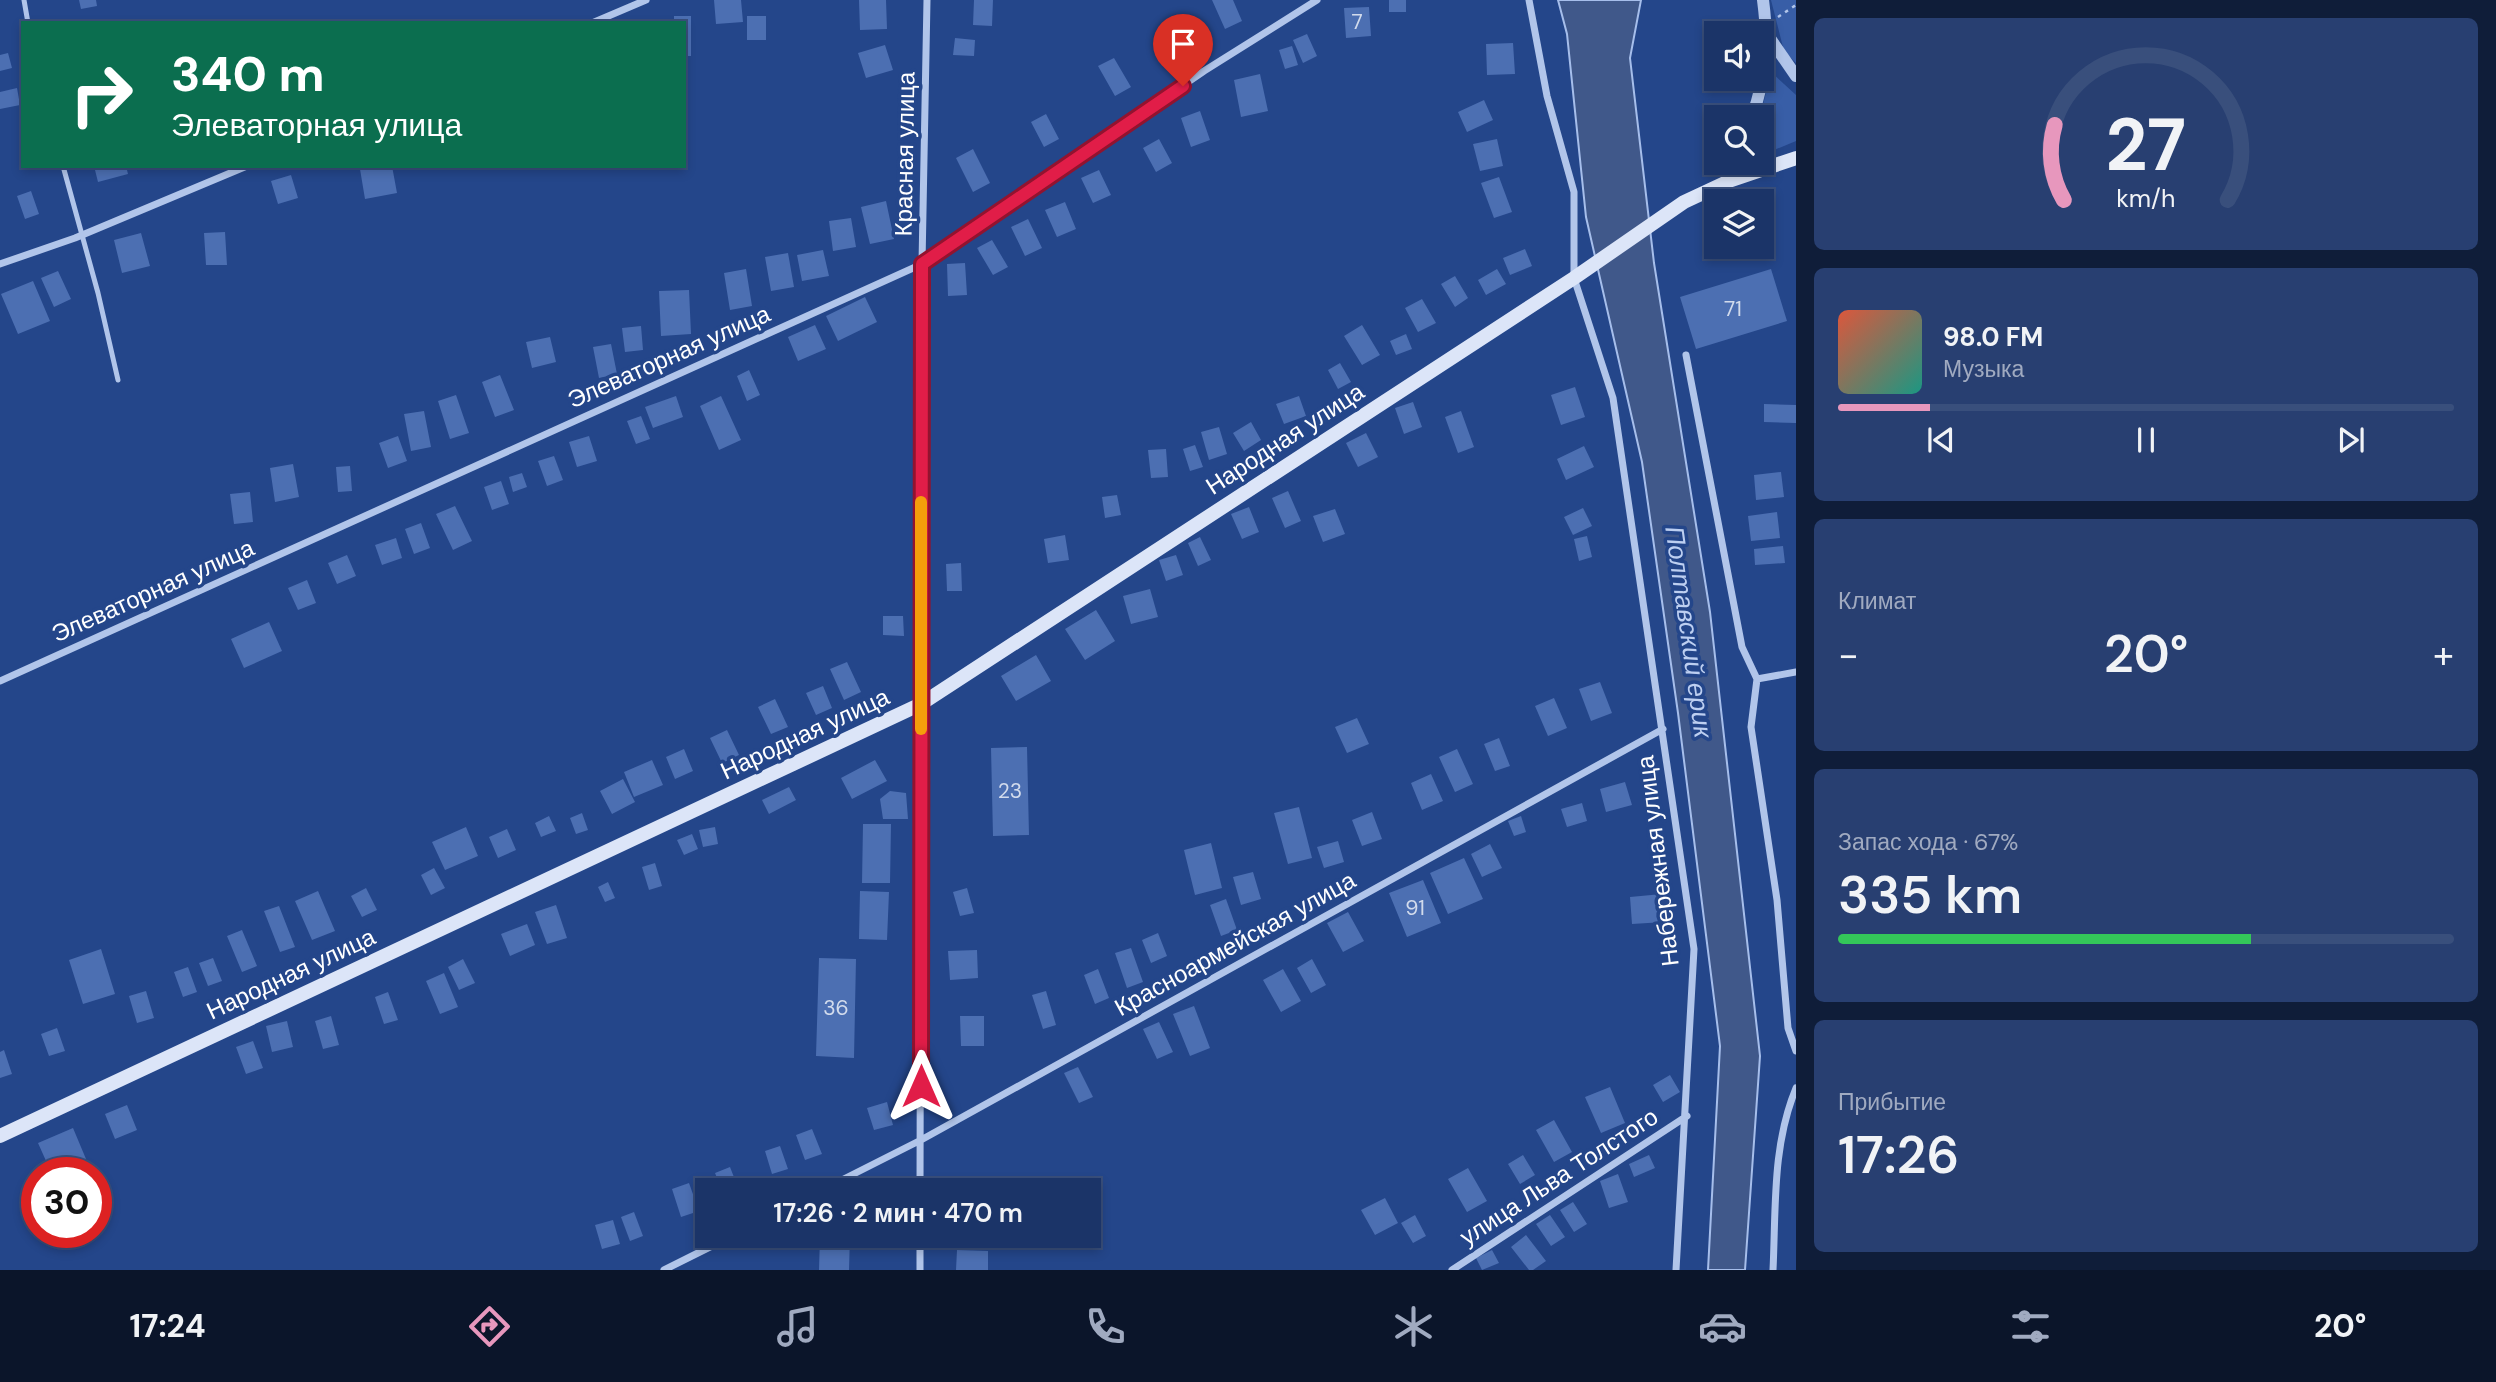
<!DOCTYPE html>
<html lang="ru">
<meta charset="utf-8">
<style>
body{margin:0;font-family:"DM Sans",sans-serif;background:#283f71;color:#f1f3f6;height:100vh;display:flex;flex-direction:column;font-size:26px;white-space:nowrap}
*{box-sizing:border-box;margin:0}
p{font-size:23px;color:#a0aac0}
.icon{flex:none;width:38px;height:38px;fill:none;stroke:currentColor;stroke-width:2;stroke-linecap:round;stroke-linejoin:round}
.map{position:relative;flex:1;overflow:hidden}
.sheet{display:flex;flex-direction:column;gap:18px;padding:18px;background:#0f1d39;width:700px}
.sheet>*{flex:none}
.top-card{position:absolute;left:21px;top:21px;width:665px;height:147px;border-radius:0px;box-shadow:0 4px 10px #0003,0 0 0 2px #394f7c;background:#0b6e4f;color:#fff;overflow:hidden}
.tools{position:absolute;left:1704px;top:21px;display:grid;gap:14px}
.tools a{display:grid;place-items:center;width:70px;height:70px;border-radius:0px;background:#1b3468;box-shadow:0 4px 10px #0003,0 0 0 2px #394f7c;font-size:35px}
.speed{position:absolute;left:21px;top:1157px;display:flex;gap:14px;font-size:35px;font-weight:700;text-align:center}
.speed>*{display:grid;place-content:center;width:91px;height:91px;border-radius:50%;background:#1b3468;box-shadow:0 4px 10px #0003,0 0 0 2px #394f7c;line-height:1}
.speed .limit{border:10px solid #d22;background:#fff;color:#111}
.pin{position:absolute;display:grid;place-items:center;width:60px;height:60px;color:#fff;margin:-72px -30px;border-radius:50% 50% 50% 0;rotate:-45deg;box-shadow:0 0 7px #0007}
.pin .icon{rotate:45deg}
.me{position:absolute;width:77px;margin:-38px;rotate:0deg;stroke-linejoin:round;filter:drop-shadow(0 0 5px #0008)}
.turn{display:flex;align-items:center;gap:24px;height:147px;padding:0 35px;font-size:32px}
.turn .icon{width:91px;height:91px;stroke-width:2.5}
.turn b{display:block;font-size:49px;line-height:60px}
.big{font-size:52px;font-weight:600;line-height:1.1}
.sheet .widget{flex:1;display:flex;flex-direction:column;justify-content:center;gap:10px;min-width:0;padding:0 24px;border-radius:10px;background:#283f71}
.sheet .dial{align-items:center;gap:0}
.dial svg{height:182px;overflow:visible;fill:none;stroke:#394f7c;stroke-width:7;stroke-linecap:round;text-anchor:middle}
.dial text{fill:#f1f3f6;stroke:none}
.song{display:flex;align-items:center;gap:21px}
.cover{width:84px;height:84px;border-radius:10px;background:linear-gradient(135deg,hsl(10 70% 55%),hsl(170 70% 35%))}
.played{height:7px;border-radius:4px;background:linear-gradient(90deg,#e797bd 15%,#394f7c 15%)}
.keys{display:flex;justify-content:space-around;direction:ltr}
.heat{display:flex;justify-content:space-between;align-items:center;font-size:38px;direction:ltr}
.charge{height:10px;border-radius:5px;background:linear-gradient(90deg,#34c759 67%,#394f7c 0)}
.trip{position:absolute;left:695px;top:1178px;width:406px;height:70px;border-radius:0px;background:#1b3468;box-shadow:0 4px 10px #0003,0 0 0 2px #394f7c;font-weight:600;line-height:70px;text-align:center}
.tabs{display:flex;height:112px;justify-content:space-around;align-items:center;background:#0b152a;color:#a0aac0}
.tabs .icon{width:49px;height:49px}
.tabs .active{color:#e797bd}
.tabs b{font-size:32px;color:#f1f3f6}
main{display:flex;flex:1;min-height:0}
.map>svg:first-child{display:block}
.green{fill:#385ea7}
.water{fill:#40588a;stroke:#a6beeb;stroke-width:2}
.building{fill:#4c6fb2}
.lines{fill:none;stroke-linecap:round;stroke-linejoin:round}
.path{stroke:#b1c5ea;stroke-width:2.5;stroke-dasharray:3.5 5;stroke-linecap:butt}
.service{stroke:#b1c5ea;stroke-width:5}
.minor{stroke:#b1c5ea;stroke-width:7}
.tertiary{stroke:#b1c5ea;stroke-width:12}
.secondary{stroke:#dce5f8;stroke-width:14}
.route-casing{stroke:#92132f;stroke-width:18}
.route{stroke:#e11d48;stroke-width:12}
.slow{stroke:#f59e0b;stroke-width:12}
.labels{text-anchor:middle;stroke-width:7;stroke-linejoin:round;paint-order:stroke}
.number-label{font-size:21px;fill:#d2dbec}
.street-label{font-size:24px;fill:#fff;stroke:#24468a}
.water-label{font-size:26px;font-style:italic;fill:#bdcff1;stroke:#24468a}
</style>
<main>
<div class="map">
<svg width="1796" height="1270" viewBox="0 0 1796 1270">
<rect width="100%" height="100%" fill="#24468a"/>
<path class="green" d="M1771,0H1796V63L1784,51Z
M1771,72L1796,95V141L1762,155L1760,117Z"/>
<path class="water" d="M1558,0H1641L1630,58L1654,263L1710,612L1760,1056L1745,1270H1708L1720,1046L1678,713L1642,462L1586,217L1567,34Z"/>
<path class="building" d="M79,0H96L97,6L81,9Z
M714,0H741L743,22L716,24Z
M859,0H886L887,29L860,30Z
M974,0H993L992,26L973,25Z
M1212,0H1233L1242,21L1225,29Z
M1389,0H1406V12H1389Z
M1369,7L1371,36L1346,38L1344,8Z
M674,16H691V56H684V23H674Z
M747,16H766V40H747Z
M1190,25L1197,48L1182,53L1174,30Z
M1307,34L1317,56L1303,63L1293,40Z
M955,38L975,40L974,56L953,55Z
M1513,43L1515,74L1487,75L1486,44Z
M885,45L893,70L866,78L858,53Z
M1292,46L1298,65L1285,69L1279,50Z
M8,53L12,68L0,71V55Z
M1114,58L1131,87L1115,96L1098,66Z
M1260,74L1268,111L1241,117L1234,80Z
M17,88L20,105L0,109V92Z
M1484,100L1493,120L1467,132L1458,112Z
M1200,111L1210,140L1191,147L1181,118Z
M1046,114L1059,139L1044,147L1031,122Z
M1159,139L1172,163L1156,172L1143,148Z
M1497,139L1503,166L1480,171L1473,144Z
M973,149L990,183L973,192L956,158Z
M94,166H126L128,174L98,182Z
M378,166H392L397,193L365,199L360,169Z
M1099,170L1111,195L1093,203L1081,178Z
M291,175L298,198L278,204L271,181Z
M1499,177L1512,212L1494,218L1481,183Z
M31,191L39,214L25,219L17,196Z
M886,201L894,239L870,244L861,207Z
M1065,202L1076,229L1057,237L1045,210Z
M851,218L856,247L833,251L829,221Z
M1028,219L1042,248L1025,256L1011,227Z
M225,232L227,265H206L204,233Z
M141,233L150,266L122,273L114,240Z
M992,240L1008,267L993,275L977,248Z
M1525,249L1532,266L1510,275L1503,258Z
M823,250L829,276L802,281L797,255Z
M788,253L794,287L771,291L765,257Z
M965,263L967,295L948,296L947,264Z
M746,269L752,306L730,310L724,273Z
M1497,269L1506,284L1486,295L1478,280Z
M1771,269L1787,321L1696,349L1680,297Z
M58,271L71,299L54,307L41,278Z
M1455,276L1468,298L1455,307L1441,284Z
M33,281L50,321L18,334L1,294Z
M689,290L691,334L661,336L659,291Z
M865,297L877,322L838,341L826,316Z
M1422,299L1436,323L1418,332L1405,308Z
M815,325L826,349L798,361L788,337Z
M1362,325L1380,355L1362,365L1344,336Z
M641,326L643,350L625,352L622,328Z
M1406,334L1412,349L1396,355L1390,341Z
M550,337L556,362L532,368L526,342Z
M611,344L617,374L599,378L593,347Z
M1340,363L1351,382L1338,389L1328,370Z
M749,370L760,395L747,401L737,376Z
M500,375L514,410L495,417L482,382Z
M1575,387L1585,417L1561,425L1551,395Z
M456,395L469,433L450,439L438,401Z
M676,396L683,417L653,428L645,407Z
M721,396L741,440L719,450L700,406Z
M1299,396L1306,416L1284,424L1276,404Z
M1413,402L1422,427L1404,434L1395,408Z
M1764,404L1796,405V423L1764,422Z
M424,411L431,447L411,451L404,414Z
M1461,411L1474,447L1458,453L1445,417Z
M641,416L650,439L636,444L627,421Z
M1251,422L1261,440L1244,451L1233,433Z
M1219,427L1227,454L1209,460L1201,432Z
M1366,433L1378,457L1358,467L1346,443Z
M398,436L407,461L388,468L379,443Z
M589,436L597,461L577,467L569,442Z
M1195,445L1203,467L1190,471L1183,449Z
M1584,446L1594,467L1566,480L1557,459Z
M1166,449L1168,477L1151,478L1148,450Z
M554,456L563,480L547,486L538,461Z
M293,464L299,497L275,502L270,468Z
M350,466L352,491L338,492L336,467Z
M1781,472L1784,497L1756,500L1754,475Z
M522,473L527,487L513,492L509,477Z
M501,481L509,504L492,510L484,487Z
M1288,491L1301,521L1285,528L1272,498Z
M250,492L253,522L234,524L230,494Z
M1117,495L1121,515L1105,518L1102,497Z
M455,506L472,541L453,550L436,514Z
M1249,507L1259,532L1242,539L1231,514Z
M1583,508L1592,526L1573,535L1564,517Z
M1335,509L1345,534L1323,542L1313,516Z
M1777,512L1780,538L1751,541L1748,516Z
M421,523L430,548L414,554L405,529Z
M1065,535L1069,560L1048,563L1044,539Z
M1587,536L1592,557L1579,561L1574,539Z
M1200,537L1211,560L1198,566L1188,543Z
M396,538L402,558L382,565L375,545Z
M1783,546L1785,563L1755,565L1754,549Z
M347,555L356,576L337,584L328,563Z
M1176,555L1183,575L1166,581L1159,560Z
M961,563L962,591H947L946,564Z
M307,580L316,603L298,610L288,588Z
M1150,589L1158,617L1131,624L1123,596Z
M1096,610L1115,641L1085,660L1065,629Z
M883,616H903L904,636L883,635Z
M269,622L282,651L244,668L231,639Z
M1036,655L1051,681L1016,701L1001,676Z
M847,662L861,692L844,700L830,669Z
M1600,682L1612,713L1591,721L1579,689Z
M823,686L832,708L816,715L806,693Z
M1554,698L1567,728L1548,736L1535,706Z
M775,699L788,727L771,734L758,707Z
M1357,718L1369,744L1347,753L1335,727Z
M727,730L739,755L722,763L710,738Z
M1499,738L1510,766L1495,771L1484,744Z
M1027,747L1029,835L993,836L991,748Z
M684,749L693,771L675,779L666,757Z
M1457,749L1473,784L1455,792L1439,757Z
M652,760L663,785L634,797L624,772Z
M875,760L887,781L852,799L841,778Z
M1431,774L1443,801L1422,810L1411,783Z
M623,779L635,802L612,814L600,791Z
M1625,782L1632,805L1606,812L1600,789Z
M789,787L796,800L769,814L762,800Z
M890,791L906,793L908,819H883L880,799Z
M1582,803L1587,821L1567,827L1561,809Z
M1299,807L1312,858L1288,864L1274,813Z
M1372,812L1382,839L1362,846L1352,820Z
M582,813L588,830L576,834L570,818Z
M549,816L556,831L541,837L535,823Z
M1521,816L1526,832L1514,836L1508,821Z
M863,824H891L890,883H862Z
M466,827L478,856L445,870L432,842Z
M715,827L718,844L703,847L699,830Z
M507,829L516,850L498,858L489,837Z
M692,834L698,849L684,855L677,840Z
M1338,841L1344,862L1324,868L1317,847Z
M1211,843L1222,888L1195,895L1184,850Z
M1490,844L1502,868L1482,877L1471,854Z
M1464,858L1483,899L1448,914L1430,873Z
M655,863L662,886L649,890L642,867Z
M434,868L445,888L431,895L421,875Z
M1253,872L1261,899L1241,905L1233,877Z
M1423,880L1441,923L1407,937L1389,893Z
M608,882L615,898L605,902L598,887Z
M366,888L377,910L362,917L351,896Z
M967,888L974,913L960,916L953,892Z
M318,891L335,931L312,940L295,901Z
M860,891L889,892L887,940L859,939Z
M1662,894L1664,922L1632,924L1630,897Z
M1226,899L1237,930L1221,936L1210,905Z
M556,905L567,938L547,944L535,912Z
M279,906L295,947L280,952L264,911Z
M1348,912L1364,941L1343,952L1327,923Z
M527,924L535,945L510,956L501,934Z
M242,930L257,966L242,972L227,936Z
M1158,933L1167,956L1151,963L1142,940Z
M1131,948L1143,982L1127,988L1115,953Z
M101,949L115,994L83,1004L69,960Z
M977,950L978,978L950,980L948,951Z
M213,958L222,981L208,986L199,963Z
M819,958L856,959L854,1058L816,1056Z
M463,959L475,983L459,990L448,967Z
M1312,959L1326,985L1311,993L1297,968Z
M188,967L197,992L183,997L174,972Z
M1098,969L1109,998L1095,1004L1084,975Z
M1283,969L1301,1001L1281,1012L1263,980Z
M444,973L458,1007L440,1014L426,981Z
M146,991L154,1018L137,1023L129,996Z
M1046,991L1056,1025L1043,1029L1032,995Z
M388,992L398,1020L384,1024L375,997Z
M1194,1006L1210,1048L1190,1056L1173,1014Z
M331,1016L339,1045L323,1049L315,1021Z
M960,1016H984V1046H961Z
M287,1021L293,1047L272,1052L266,1026Z
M1159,1022L1173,1052L1157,1059L1143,1029Z
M57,1028L65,1051L49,1056L41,1034Z
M253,1041L263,1068L246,1074L236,1047Z
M4,1050L12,1074L0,1078V1052Z
M1078,1067L1093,1097L1079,1103L1064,1073Z
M1670,1075L1680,1092L1663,1102L1653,1085Z
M1610,1087L1625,1123L1601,1133L1585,1097Z
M887,1102L893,1125L874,1130L867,1108Z
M127,1105L137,1130L115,1139L105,1114Z
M1554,1120L1572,1152L1554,1162L1536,1130Z
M73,1128L86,1159L51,1172L38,1143Z
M812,1129L822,1154L805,1160L796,1135Z
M780,1146L788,1169L772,1174L765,1151Z
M1523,1155L1535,1175L1520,1184L1508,1164Z
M1649,1155L1655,1168L1634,1177L1629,1164Z
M730,1167L739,1190H722L715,1173Z
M1468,1168L1487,1201L1467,1212L1448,1179Z
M1618,1174L1628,1202L1609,1208L1600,1181Z
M957,1176H984L983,1190H957Z
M689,1183L699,1211L681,1217L672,1189Z
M1385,1198L1398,1223L1375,1235L1361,1210Z
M1573,1202L1587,1224L1574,1232L1560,1210Z
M634,1212L643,1236L630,1241L621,1217Z
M1415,1215L1426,1236L1413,1243L1401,1223Z
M1550,1215L1565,1237L1551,1246L1536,1224Z
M613,1220L620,1244L602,1249L595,1225Z
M1526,1235L1546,1261L1533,1270H1529L1511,1247Z
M820,1236H850L849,1270H819Z
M957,1250L988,1251V1270H956Z
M1492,1250L1499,1263L1482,1270L1476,1258Z"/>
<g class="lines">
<path class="path" d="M1778,17L1796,5"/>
<path class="service" d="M24,0L28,23
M63,166L98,293L118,380"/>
<path class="minor" d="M1529,0L1547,96L1574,192V278L1613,398L1694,949L1676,1270
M592,23L646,0
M0,264L75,238L247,166
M1686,355L1742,647L1757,679L1751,727L1777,900L1788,1028L1796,1051
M1757,679L1796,672
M0,681L922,264L1204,71L1317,0
M822,1190L921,1140L1663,729
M920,1190L922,264L927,0
M664,1270L732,1236
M920,1270V1236
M1452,1270L1687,1116
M1773,1270C1776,1208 1772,1146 1796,1088"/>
<path class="tertiary" d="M1769,37L1796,76
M1752,117C1767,73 1769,46 1763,0
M1729,181L1736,163"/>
<path class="secondary" d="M0,1136L921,704L1574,278L1684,202L1729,181L1796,158"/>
</g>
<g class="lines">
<g class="route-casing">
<path id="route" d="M921,1086L922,264L1183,86"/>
</g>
<use href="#route" class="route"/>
<path class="slow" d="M921,729V502"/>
</g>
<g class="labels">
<g class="number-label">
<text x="1357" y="29">7</text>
<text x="1733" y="316">71</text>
<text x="1010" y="798">23</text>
<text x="1415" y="915">91</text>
<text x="836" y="1015">36</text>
</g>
<g class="street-label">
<text transform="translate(905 154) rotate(-89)" y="8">Красная улица</text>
<text transform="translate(669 357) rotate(-24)" y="8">Элеваторная улица</text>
<text transform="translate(1285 439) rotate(-33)" y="8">Народная улица</text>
<text transform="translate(153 591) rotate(-24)" y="8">Элеваторная улица</text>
<text transform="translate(805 734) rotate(-25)" y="8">Народная улица</text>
<text transform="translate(1658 861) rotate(-97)" y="8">Набережная улица</text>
<text transform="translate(1235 944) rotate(-29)" y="8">Красноармейская улица</text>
<text transform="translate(291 974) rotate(-25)" y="8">Народная улица</text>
<text transform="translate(1559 1177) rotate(-33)" y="8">улица Льва Толстого</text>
</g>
<g class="water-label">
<text transform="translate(1689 632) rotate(82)" y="9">Полтавский ерик</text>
</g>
</g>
</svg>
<div class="tools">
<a><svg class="icon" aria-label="sound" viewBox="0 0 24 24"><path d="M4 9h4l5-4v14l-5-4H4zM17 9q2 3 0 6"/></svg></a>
<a><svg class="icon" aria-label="search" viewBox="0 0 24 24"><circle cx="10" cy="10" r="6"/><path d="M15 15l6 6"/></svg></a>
<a><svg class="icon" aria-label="layers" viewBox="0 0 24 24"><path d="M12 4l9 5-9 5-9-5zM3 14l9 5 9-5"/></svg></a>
</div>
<div class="speed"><div class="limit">30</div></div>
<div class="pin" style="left:1183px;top:86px;background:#d93025"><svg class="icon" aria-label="arrive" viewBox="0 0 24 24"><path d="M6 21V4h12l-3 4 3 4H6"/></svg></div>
<svg class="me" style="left:921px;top:1086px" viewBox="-20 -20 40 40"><path d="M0-17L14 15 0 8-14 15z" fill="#e11d48" stroke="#fff" stroke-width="4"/></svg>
<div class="trip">17:26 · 2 мин · 470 m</div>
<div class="top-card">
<div class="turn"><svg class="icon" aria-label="right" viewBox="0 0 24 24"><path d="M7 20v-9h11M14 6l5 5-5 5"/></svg><div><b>340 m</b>Элеваторная улица</div></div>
</div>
</div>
<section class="sheet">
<div class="widget dial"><svg viewBox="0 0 100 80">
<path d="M14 69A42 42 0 1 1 86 69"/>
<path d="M14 69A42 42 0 0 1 10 36" stroke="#e797bd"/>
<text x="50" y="56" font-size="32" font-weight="700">27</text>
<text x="50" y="72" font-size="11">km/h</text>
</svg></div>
<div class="widget">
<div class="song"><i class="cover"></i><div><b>98.0 FM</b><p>Музыка</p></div></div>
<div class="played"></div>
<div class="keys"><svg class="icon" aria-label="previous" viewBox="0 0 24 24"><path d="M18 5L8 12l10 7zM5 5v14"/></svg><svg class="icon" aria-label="pause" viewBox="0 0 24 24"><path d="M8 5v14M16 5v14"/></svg><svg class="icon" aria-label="next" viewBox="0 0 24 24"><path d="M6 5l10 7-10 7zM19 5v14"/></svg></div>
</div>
<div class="widget"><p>Климат</p>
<div class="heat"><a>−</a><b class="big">20°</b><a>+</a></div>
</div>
<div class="widget"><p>Запас хода · 67%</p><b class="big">335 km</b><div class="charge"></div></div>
<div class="widget"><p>Прибытие</p><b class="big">17:26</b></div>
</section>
</main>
<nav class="tabs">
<b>17:24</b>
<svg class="icon active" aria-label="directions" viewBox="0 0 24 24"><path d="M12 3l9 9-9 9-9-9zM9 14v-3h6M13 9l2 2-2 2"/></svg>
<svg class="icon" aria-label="music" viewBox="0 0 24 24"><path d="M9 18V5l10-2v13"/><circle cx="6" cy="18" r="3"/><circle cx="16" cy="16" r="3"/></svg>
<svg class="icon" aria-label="phone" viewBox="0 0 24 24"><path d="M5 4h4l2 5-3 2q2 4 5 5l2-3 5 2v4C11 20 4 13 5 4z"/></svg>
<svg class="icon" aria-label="climate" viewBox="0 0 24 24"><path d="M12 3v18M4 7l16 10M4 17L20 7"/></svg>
<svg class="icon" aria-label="car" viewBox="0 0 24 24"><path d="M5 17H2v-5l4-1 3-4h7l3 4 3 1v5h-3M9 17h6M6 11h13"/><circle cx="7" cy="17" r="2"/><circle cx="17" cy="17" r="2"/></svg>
<svg class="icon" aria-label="filters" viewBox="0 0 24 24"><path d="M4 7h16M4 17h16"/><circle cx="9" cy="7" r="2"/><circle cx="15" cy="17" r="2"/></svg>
<b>20°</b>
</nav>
